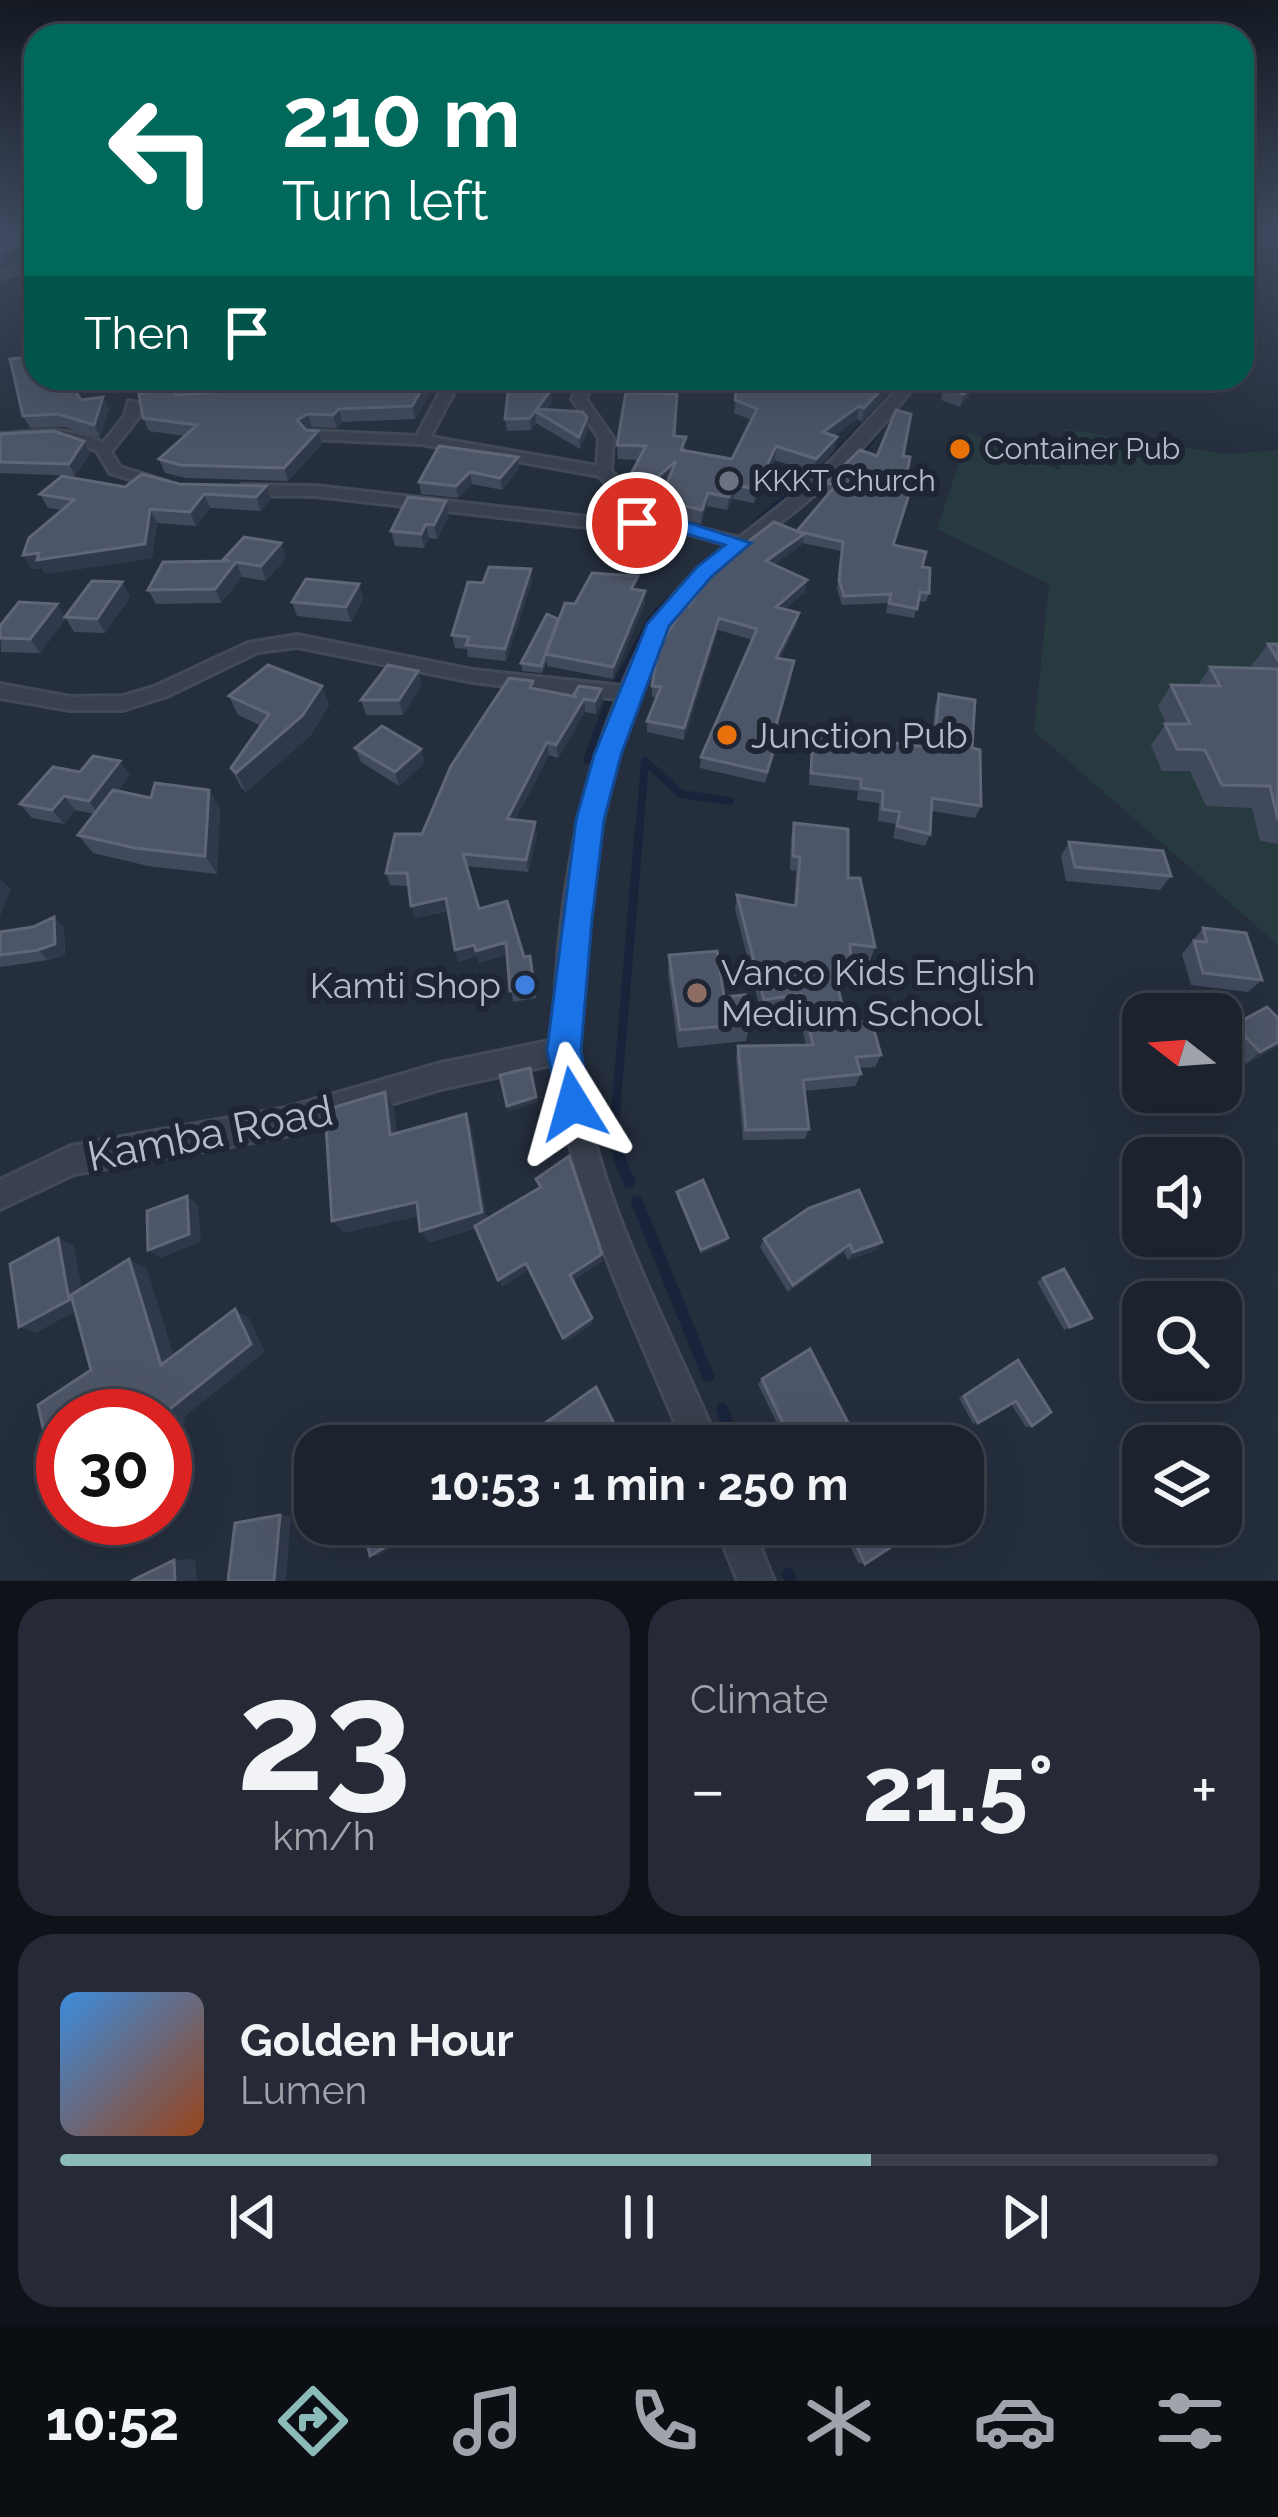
<!DOCTYPE html>
<meta charset="utf-8">
<style>
body{margin:0;font-family:Raleway,sans-serif;background:#252a36;color:#f1f3f6;height:100vh;display:flex;flex-direction:column;font-size:45px;white-space:nowrap}
*{box-sizing:border-box;margin:0}
p{font-size:39px;color:#a0a4aa}
.icon{flex:none;width:66px;height:66px;fill:none;stroke:currentColor;stroke-width:2;stroke-linecap:round;stroke-linejoin:round}
.map{position:relative;height:1581px;overflow:hidden}
.side{display:flex;flex-direction:column;gap:18px;padding:18px;background:#0f1319;flex:1}
.side>*{flex:none}
.hud{position:absolute;left:24px;top:24px;width:1230px;height:366px;border-radius:36px;box-shadow:0 12px 48px #0002,0 0 0 3px #3a3f4a;background:#00695c;color:#fff;overflow:hidden}
.needle{width:78px;rotate:287deg}
.tools{position:absolute;left:1122px;top:993px;display:grid;gap:24px}
.tools a{display:grid;place-items:center;width:120px;height:120px;border-radius:24px;background:#1c222e;box-shadow:0 12px 48px #0002,0 0 0 3px #3a3f4a;font-size:60px}
.speed{position:absolute;left:36px;top:1389px;display:flex;gap:24px;font-size:60px;font-weight:700;text-align:center}
.speed>*{display:grid;place-content:center;width:156px;height:156px;border-radius:50%;background:#1c222e;box-shadow:0 12px 48px #0002,0 0 0 3px #3a3f4a;line-height:1}
.speed .limit{border:18px solid #d22;background:#fff;color:#111}
.pin{position:absolute;display:grid;place-items:center;width:102px;height:102px;color:#fff;margin:-51px;border:6px solid #fff;border-radius:50%;box-shadow:0 3px 12px #0007}
.me{position:absolute;width:132px;margin:-66px;rotate:352deg;stroke-linejoin:round;filter:drop-shadow(0 0 9px #0008)}
.turn{display:flex;align-items:center;gap:42px;height:252px;padding:0 60px;font-size:54px}
.turn .icon{width:156px;height:156px;stroke-width:2.5}
.turn b{display:block;font-size:84px;line-height:102px}
.then{display:flex;align-items:center;height:114px;padding:0 60px;background:#0003;gap:24px;font-size:45px}
.big{font-size:90px;font-weight:700;line-height:1.1}
.side .card{flex:1;display:flex;flex-direction:column;justify-content:center;gap:18px;min-width:0;padding:0 42px;border-radius:36px;background:#252a36}
.side .dial{align-items:center;gap:0}
.dial b{font-size:156px;line-height:1}
.song{display:flex;align-items:center;gap:36px}
.cover{width:144px;height:144px;border-radius:18px;background:linear-gradient(135deg,hsl(210 70% 55%),hsl(20 70% 35%))}
.played{height:12px;border-radius:6px;background:linear-gradient(90deg,#8bbbb9 70%,#3a3f4a 70%)}
.keys{display:flex;justify-content:space-around;direction:ltr}
.heat{display:flex;justify-content:space-between;align-items:center;font-size:66px;direction:ltr}
.side .tiles{flex:1;display:grid;gap:18px;grid-template-columns:1fr 1fr}
.card:last-child{grid-column:span 2}
.trip{position:absolute;left:294px;top:1425px;width:690px;height:120px;border-radius:36px;background:#1c222e;box-shadow:0 12px 48px #0002,0 0 0 3px #3a3f4a;font-weight:700;line-height:120px;text-align:center}
.tab-bar{display:flex;height:192px;justify-content:space-around;align-items:center;background:#0b0e12;color:#a0a4aa}
.tab-bar .icon{width:84px;height:84px}
.tab-bar .on{color:#8bbbb9}
.tab-bar b{font-size:54px;color:#f1f3f6}
.map>svg:first-child{display:block}
.green{fill:#273a3f}
.lines{fill:none;stroke-linecap:round;stroke-linejoin:round}
.stream-far4{stroke:#19243b;stroke-width:4.5}
.stream-far3{stroke:#19243b;stroke-width:6}
.stream-far2{stroke:#19243b;stroke-width:8}
.stream-far1{stroke:#19243b;stroke-width:9}
.stream{stroke:#19243b;stroke-width:12}
.minor-casing{stroke:#424957;stroke-width:6}
.minor{fill:#39404e;fill-rule:evenodd}
.wall{fill:#414a5c}
.shaded-wall{fill:#30394b}
.building{fill:#4d5668;stroke:#5e6677;stroke-width:3}
.route{fill:#1a73e8;stroke:#114b97;stroke-width:3}
.food-dot{fill:#e8710a;stroke:#1e2533;stroke-width:4.5}
.worship-dot{fill:#6b7280;stroke:#1e2533;stroke-width:4.5}
.shop-dot{fill:#3f7fe0;stroke:#1e2533;stroke-width:4.5}
.education-dot{fill:#8d6e63;stroke:#1e2533;stroke-width:4.5}
.labels{text-anchor:middle;stroke-width:12;stroke-linejoin:round;paint-order:stroke}
.far-poi-label{font-size:30px;fill:#b5bbc9;stroke:#1e2533;text-anchor:start}
.poi-label{font-size:36px;fill:#b5bbc9;stroke:#1e2533;text-anchor:start}
.near-street-label{font-size:42px;fill:#b5bbc9;stroke:#1e2533}
</style>
<div class="map">
<svg width="1278" height="1581" viewBox="0 0 1278 1581">
<rect width="100%" height="100%" fill="#252e3d"/>
<path class="green" d="M1065,429L1227,454L1278,450V945L1034,731L1049,584L937,529L969,432L1059,470Z"/>
<g class="lines">
<path class="stream-far4" d="M1261,232L1278,238
M901,385L907,378"/>
<path class="stream-far3" d="M894,394L903,382
M905,398L917,384
M862,451L883,425
M832,457L861,426
M755,523L823,466
M688,581L712,557"/>
<path class="stream-far2" d="M656,614L691,578
M618,682L651,620
M587,760L609,701
M646,762L681,794L730,801
M639,834L645,761"/>
<path class="stream-far1" d="M620,1160L613,1143L639,831"/>
<path class="stream" d="M619,1157L629,1182
M637,1202L708,1376
M722,1409L736,1446
M788,1574L791,1581"/>
<g class="minor-casing">
<path id="minor" d="M36,257V264L0,279V272Z
M581,378H593L586,399L613,438L611,471L655,517L739,538L813,480L908,378H921C885,424 845,470 800,507C760,540 709,566 679,609C657,639 644,677 632,708C597,830 562,979 586,1105C609,1221 674,1337 719,1446H685C635,1323 570,1198 555,1064L441,1089L286,1136L74,1174L0,1209V1180L71,1146L286,1108L441,1063L554,1040C556,927 573,804 617,699L473,682L297,647L258,652L167,696L123,710H70L0,698V684L70,697L123,696L154,687L248,643L297,635L473,670L622,686C647,624 674,585 729,545L661,526L605,529L316,496L242,495L234,490L242,485L316,486L605,519L638,518L599,476L422,444L312,439L305,435L312,431L417,436L439,394L446,390L453,394L430,437L597,466L599,438L572,399Z
M129,401L141,404L138,418L111,452L120,467L168,482V488H158L110,473L97,451L76,441L0,442V434C35,432 72,425 103,443L124,417Z
M715,1524H751L774,1581H738Z"/>
</g>
<use href="#minor" class="minor"/>
</g>
<path class="wall" d="M0,232H36V276L27,273L22,262L34,254L7,264L0,262Z
M1242,275L1252,285L1242,304Z
M228,378H310L313,387L311,389L358,390L385,384L388,378H503L497,388L434,386L415,419L342,422L337,428L312,427L307,430L322,444L288,481L186,478L165,473L159,459L186,436L149,431L143,418L178,395L237,390Z
M738,378L895,385L862,421L857,419L834,436V451L813,473L775,460L754,503L733,499L727,510L707,506L701,524L660,514V500L667,482L646,501L632,486V472L639,460L618,459L617,445L675,436L686,450L732,459L751,420L734,413Z
M944,386L974,389L960,407L941,400Z
M103,397L109,409L100,437L65,427L30,428L23,416L81,400Z
M552,402L546,410L588,430L580,449L536,423L531,430L507,431L505,419Z
M0,434L90,453L75,476L0,473Z
M877,456H903L893,545L922,567L929,593L926,602L918,601L914,618L886,613L888,603L842,605L837,589L841,551L802,543L774,565L805,592L785,609L797,624L780,659L794,661L776,730L778,741L765,783L700,768L701,757L753,640L718,630L684,740L647,732V721L656,698L652,697V686L689,606L797,531L829,493L824,492L826,483Z
M518,457L519,468L502,490L472,484L458,498L421,494L419,482Z
M179,484L271,499L261,511L210,508L196,526L157,523L152,558L45,574L42,568L31,569L62,510L48,508L40,494Z
M599,507H628V514H600Z
M449,516L437,539L429,538L424,548L395,546L391,531Z
M286,558L266,581L242,577L221,603L156,604L148,590L223,561Z
M532,581L506,661L468,657L467,649L455,648L452,635L483,583Z
M122,582L130,597L105,633L74,632L65,617Z
M359,584L363,599L351,622L297,616L292,602Z
M638,588L637,590L645,603L613,679L547,666V660L542,673L522,671L521,663L575,604Z
M57,604L66,618L40,653L1,652L0,626Z
M1268,644H1278V844L1260,841L1252,808L1206,806L1190,771H1162L1151,745L1166,724L1158,706L1171,685H1198L1210,667L1254,669L1252,665Z
M418,671L421,686L403,715H366L361,700Z
M322,686L329,705L310,736L246,792L241,787L231,768L261,726L238,715L229,696Z
M534,688L602,702L596,714L585,712L558,758L549,755L515,820L535,822L537,834L528,872L466,866L479,909L524,957L530,956L536,998L513,1002L507,954L479,963L477,956L458,962L448,911L415,918L408,886L390,885L386,873L422,834Z
M939,694L972,748L981,806L975,818L932,811L930,834L925,846L893,838L896,824L878,821L879,803L857,800L858,791L809,785L811,745L813,733L931,747L935,706Z
M355,748L425,763L399,786L361,762Z
M80,772L130,775L118,791L151,798L209,790L220,809L217,874L148,866L93,853L78,835L95,814L75,810L64,824L32,818L20,804Z
M794,823L848,878L875,947L870,961L851,958V968L847,981L836,980L843,1008L859,1022L881,1055L875,1067L859,1068L861,1074L855,1086L804,1091L809,1129L805,1139L743,1140L736,1058L738,1046L806,1045L797,1007L761,1012L735,909L737,895L794,905L796,871L790,870L791,838Z
M1069,842L1171,876L1160,890L1066,881L1061,856Z
M54,917L64,928L65,955L48,960L0,967V932L33,927Z
M1203,928L1262,980L1248,992L1191,985L1182,954Z
M669,955L724,997L750,1024L746,1041L678,1048L668,974Z
M1234,1025L1278,1046L1246,1064L1221,1037Z
M677,1192L727,1242L701,1254L677,1197Z
M809,1208L876,1250L848,1260L844,1252L788,1292L760,1247L764,1239Z
M1043,1278L1092,1318L1064,1330L1037,1282Z
M1012,1363L1032,1426L1026,1427L1011,1404L973,1424L959,1398Z
M762,1379L860,1446H788L758,1384Z
M840,1524H926L865,1564L858,1563Z"/>
<path class="shaded-wall" d="M32,242L36,253L7,264L1,253Z
M306,378H310L313,387L301,402L297,389Z
M429,378H433L434,386L415,419L412,406Z
M888,378H897L895,385L862,421L864,408Z
M977,378L974,389L960,407L964,394Z
M551,390L552,402L542,415L537,409Z
M103,397L109,409L100,437L94,425Z
M859,406L857,419L820,446L823,432Z
M339,409L342,422L337,428L333,415Z
M535,411L536,423L531,430L530,418Z
M308,414L312,427L301,433L297,420Z
M587,418L588,430L580,449L579,437Z
M318,431L322,444L288,481L284,468Z
M837,437L834,451L813,473L816,459Z
M84,441L90,453L75,476L69,464Z
M776,446L775,460L754,503L756,489Z
M518,457L519,468L502,490L500,478Z
M676,461L675,475L646,501V487Z
M470,472L472,484L458,498L456,486Z
M734,485L733,499L727,510L729,497Z
M266,486L271,499L261,511L256,497Z
M708,493L707,506L701,524L702,510Z
M204,494L210,508L196,526L190,512Z
M446,501L449,516L437,539L434,525Z
M150,509L157,523L152,558L45,574L42,568L31,569L23,555Z
M426,524L429,538L424,548L421,534Z
M804,534L802,545L764,572L766,561Z
M281,543L286,558L266,581L261,566Z
M236,562L242,577L221,603L215,589Z
M531,569L532,581L506,661L505,649Z
M807,580L805,592L774,618L776,607Z
M122,582L130,597L105,633L97,619Z
M359,584L363,599L351,622L346,607Z
M645,591V603L613,679V667Z
M57,604L66,618L40,653L30,639Z
M799,613L797,624L775,670L776,658Z
M719,618L718,630L684,740V728Z
M418,671L421,686L403,715L399,700Z
M322,686L329,705L310,736L246,792L236,773Z
M601,689L602,702L596,714L595,701Z
M584,699L585,712L558,758L556,745Z
M547,742L549,755L509,832L507,819Z
M421,749L425,763L399,786L395,772Z
M120,761L130,775L99,815L89,801Z
M209,790L220,809L217,874L205,856Z
M64,796L75,810L64,824L52,810Z
M535,822L537,834L528,872L526,860Z
M0,878L11,890L0,916Z
M446,898L449,910L415,918L411,906Z
M54,917L64,928L65,955L48,960L38,950Z
M506,942L508,954L479,963L477,956L458,962L455,950L474,945Z
M1278,1042V1046L1246,1064L1260,1052Z
M385,1092L394,1108L399,1150L390,1135Z
M536,1097L538,1102L509,1111L507,1106Z
M466,1114L472,1129L488,1225L429,1243L420,1231Z
M187,1196L198,1205L201,1242L161,1258L148,1250Z
M417,1202L425,1215L344,1233L332,1221Z
M58,1238L74,1246L85,1306L36,1333L19,1327Z
M728,1238L727,1242L701,1254V1250Z
M882,1242L876,1250L848,1260L853,1252Z
M850,1244L844,1252L788,1292L793,1285Z
M602,1254L603,1261L572,1282L570,1275Z
M129,1259L147,1269L179,1372L161,1365Z
M526,1263L529,1270L502,1287L498,1280Z
M235,1309L249,1318L265,1352L184,1417L186,1422L165,1436L166,1412Z
M592,1318L593,1323L565,1343L563,1338Z
M63,1451V1462L50,1460Z
M280,1515L291,1516L286,1581H274Z
M406,1524H413L416,1534L378,1556H370Z
M469,1524H478L441,1545H432Z
M195,1559L197,1581H175L174,1560Z"/>
<path class="building" d="M0,232H36V266L22,262L35,253L32,242L1,253Z
M1242,275L1252,285H1242Z
M36,356V378H67L81,400L103,397L94,425L58,414L23,416L10,359Z
M232,378H306L297,389L358,390L362,384H385L388,378H429L412,406L339,409L333,415L308,414L297,420L306,430L318,431L284,468L180,465L159,459L197,425L143,418L139,394L175,387L176,395L241,390Z
M738,378H892L864,408L859,406L823,432L837,437L816,459L776,446L756,489L734,485L729,497L708,493L702,510L660,500L676,461L646,487L632,472L646,446L617,445L626,392L677,394L674,436L686,437L681,450L732,459L757,409L735,400Z
M951,378H976L964,394L944,386Z
M509,384L551,390L537,409L583,412L587,418L579,437L535,411L530,418L505,419Z
M896,410L911,414L903,456L910,457L905,484L912,485L893,545L926,552L922,567L930,568L929,593L920,592L917,609L889,603L891,594L844,596L839,580L843,542L797,531L836,485L826,483L860,450L877,456Z
M53,431L84,441L69,464L0,462V434Z
M439,446L518,457L500,478L470,472L456,486L419,482Z
M142,474L179,484L266,486L256,497L204,494L190,512L150,509L145,544L37,560L39,553L23,555L29,538L74,500L40,494L62,476L125,487Z
M614,492L628,507H599Z
M408,497L446,501L434,525L426,524L421,534L391,531Z
M774,522L804,534L766,561L807,580L776,607L799,613L776,658L794,661L775,729L780,730L767,772L701,757L757,629L719,618L684,728L647,721L661,687L652,686L658,649L685,605L689,606L714,567Z
M244,537L281,543L261,566L236,562L215,589L148,590L163,562L230,561L223,560Z
M489,567L531,569L505,649L466,645L469,637L452,635L468,582L483,583Z
M592,573L638,576L631,589L645,591L613,667L546,654L565,603L575,604Z
M306,579L359,584L346,607L292,602Z
M92,581L122,582L97,619L65,617Z
M19,602L57,604L30,639L0,638V626Z
M547,614L558,619L541,666L521,663Z
M1268,644H1278V660Z
M268,665L322,686L302,716L236,773L231,768L269,714L229,696Z
M388,665L418,671L399,700H361Z
M1210,667L1278,669V820L1270,786L1222,785L1205,750L1177,749L1165,724H1190L1171,685L1220,686Z
M509,678L533,681L530,688L577,697L573,696L579,686L601,689L595,701L584,699L556,745L547,742L507,819L535,822L526,860L463,854L479,909L507,901L524,957L530,956L534,987L510,991L506,942L476,951L474,945L455,950L446,898L411,906L407,873H386L395,834H422L451,766Z
M939,694L975,700L972,748L980,750L981,806L932,798L930,834L897,826L900,812L882,809L883,791L861,788V779L811,773L813,733L934,748Z
M382,726L421,749L395,772L355,748Z
M93,756L120,761L89,801L64,796L52,810L20,804L53,767L80,772Z
M155,783L209,790L205,856L135,848L78,835L113,790L151,798Z
M794,823L848,829V878H860L875,947L850,944L851,968L832,966L843,1008L855,1007L859,1022L871,1020L881,1055L856,1057L861,1074L803,1080L809,1129L746,1130L738,1046L813,1045L801,994L764,1000L737,895L796,906L800,857L793,856Z
M1069,842L1163,851L1171,876L1075,867Z
M54,917L55,944L38,950L0,955V932L33,927Z
M1203,928L1246,933L1262,980L1203,973L1194,941L1207,942Z
M717,951L724,997L745,995L750,1024L680,1030L669,955Z
M1267,1007L1278,1018V1042L1260,1052L1234,1025Z
M530,1068L536,1097L507,1106L500,1075Z
M385,1092L390,1135L466,1114L482,1212L420,1231L417,1202L332,1221L325,1110Z
M569,1156L602,1254L570,1275L592,1318L563,1338L526,1263L498,1280L475,1226L541,1187L536,1179Z
M703,1180L728,1238L701,1250L677,1192Z
M859,1190L882,1242L853,1252L850,1244L793,1285L764,1239L809,1208Z
M187,1196L189,1234L148,1250L147,1211Z
M58,1238L69,1300L19,1327L10,1264Z
M129,1259L161,1365L235,1309L251,1344L166,1412L168,1417L165,1419V1416H63V1451L50,1460L38,1405L91,1370L71,1295Z
M1064,1269L1092,1318L1070,1327L1043,1278Z
M810,1349L860,1446H794L762,1379Z
M1018,1360L1051,1412L1032,1426L1016,1401L978,1423L964,1396Z
M596,1387L625,1446H532L527,1436Z
M280,1515L274,1581H228L235,1523Z
M363,1524H406L409,1533L370,1556Z
M427,1524H469L432,1545Z
M847,1524H926L865,1564Z
M174,1560L175,1581H131Z"/>
<linearGradient id="sky" x2="0" y2="1"><stop stop-color="#141922"/><stop offset="0.51" stop-color="#404c62"/><stop offset="1" stop-color="#404c62" stop-opacity="0"/></linearGradient>
<rect width="1278" height="454" fill="url(#sky)"/>
<path class="route" d="M662,514L751,543L712,576L669,626L621,755L604,820L592,920L581,1050L590,1104L585,1116L573,1121L560,1116L547,1050L576,820L594,755L647,624L697,567L725,545L661,527L637,529L626,523Z"/>
<g class="food-dot">
<circle cx="960" cy="449" r="12"/>
<circle cx="727" cy="735" r="12"/>
</g>
<circle class="worship-dot" cx="729" cy="481" r="12"/>
<circle class="shop-dot" cx="525" cy="985" r="12"/>
<circle class="education-dot" cx="697" cy="993" r="12"/>
<g class="labels">
<g class="far-poi-label">
<text x="984" y="459">Container Pub</text>
<text x="753" y="491">KKKT Church</text>
</g>
<g class="poi-label">
<text x="751" y="748">Junction Pub</text>
<text x="721" y="985">Vanco Kids English<tspan x="721" dy="41">Medium School</tspan></text>
<text x="501" y="998" text-anchor="end">Kamti Shop</text>
</g>
<g class="near-street-label">
<text transform="translate(210 1133) rotate(-11)" y="15">Kamba Road</text>
</g>
</g>
</svg>
<div class="tools">
<a><svg class="needle" viewBox="-14 -14 28 28"><path d="M0-13l5 13h-10z" fill="#e53935"/><path d="M0 13l5-13h-10z" fill="#a0a4aa"/></svg></a>
<a><svg class="icon" aria-label="sound" viewBox="0 0 24 24"><path d="M4 9h4l5-4v14l-5-4H4zM17 9q2 3 0 6"/></svg></a>
<a><svg class="icon" aria-label="search" viewBox="0 0 24 24"><circle cx="10" cy="10" r="6"/><path d="M15 15l6 6"/></svg></a>
<a><svg class="icon" aria-label="layers" viewBox="0 0 24 24"><path d="M12 4l9 5-9 5-9-5zM3 14l9 5 9-5"/></svg></a>
</div>
<div class="speed"><div class="limit">30</div></div>
<div class="pin" style="left:637px;top:523px;background:#d93025"><svg class="icon" aria-label="arrive" viewBox="0 0 24 24"><path d="M6 21V4h12l-3 4 3 4H6"/></svg></div>
<svg class="me" style="left:573px;top:1104px" viewBox="-20 -20 40 40"><path d="M0-17L14 15 0 8-14 15z" fill="#1a73e8" stroke="#fff" stroke-width="4"/></svg>
<div class="trip">10:53 · 1 min · 250 m</div>
<div class="hud">
<div class="turn"><svg class="icon" aria-label="left" viewBox="0 0 24 24"><path d="M17 20v-9H6M10 6l-5 5 5 5"/></svg><div><b>210 m</b>Turn left</div></div>
<div class="then">Then<svg class="icon" aria-label="arrive" viewBox="0 0 24 24"><path d="M6 21V4h12l-3 4 3 4H6"/></svg></div>
</div>
</div>
<section class="side">
<div class="tiles">
<div class="card dial"><b>23</b><p>km/h</p></div>
<div class="card"><p>Climate</p>
<div class="heat"><a>−</a><b class="big">21.5°</b><a>+</a></div>
</div>
<div class="card">
<div class="song"><i class="cover"></i><div><b>Golden Hour</b><p>Lumen</p></div></div>
<div class="played"></div>
<div class="keys"><svg class="icon" aria-label="previous" viewBox="0 0 24 24"><path d="M18 5L8 12l10 7zM5 5v14"/></svg><svg class="icon" aria-label="pause" viewBox="0 0 24 24"><path d="M8 5v14M16 5v14"/></svg><svg class="icon" aria-label="next" viewBox="0 0 24 24"><path d="M6 5l10 7-10 7zM19 5v14"/></svg></div>
</div>
</div>
</section>
<nav class="tab-bar">
<b>10:52</b>
<svg class="icon on" aria-label="directions" viewBox="0 0 24 24"><path d="M12 3l9 9-9 9-9-9zM9 14v-3h6M13 9l2 2-2 2"/></svg>
<svg class="icon" aria-label="music" viewBox="0 0 24 24"><path d="M9 18V5l10-2v13"/><circle cx="6" cy="18" r="3"/><circle cx="16" cy="16" r="3"/></svg>
<svg class="icon" aria-label="phone" viewBox="0 0 24 24"><path d="M5 4h4l2 5-3 2q2 4 5 5l2-3 5 2v4C11 20 4 13 5 4z"/></svg>
<svg class="icon" aria-label="climate" viewBox="0 0 24 24"><path d="M12 3v18M4 7l16 10M4 17L20 7"/></svg>
<svg class="icon" aria-label="car" viewBox="0 0 24 24"><path d="M5 17H2v-5l4-1 3-4h7l3 4 3 1v5h-3M9 17h6M6 11h13"/><circle cx="7" cy="17" r="2"/><circle cx="17" cy="17" r="2"/></svg>
<svg class="icon" aria-label="filters" viewBox="0 0 24 24"><path d="M4 7h16M4 17h16"/><circle cx="9" cy="7" r="2"/><circle cx="15" cy="17" r="2"/></svg>
</nav>
